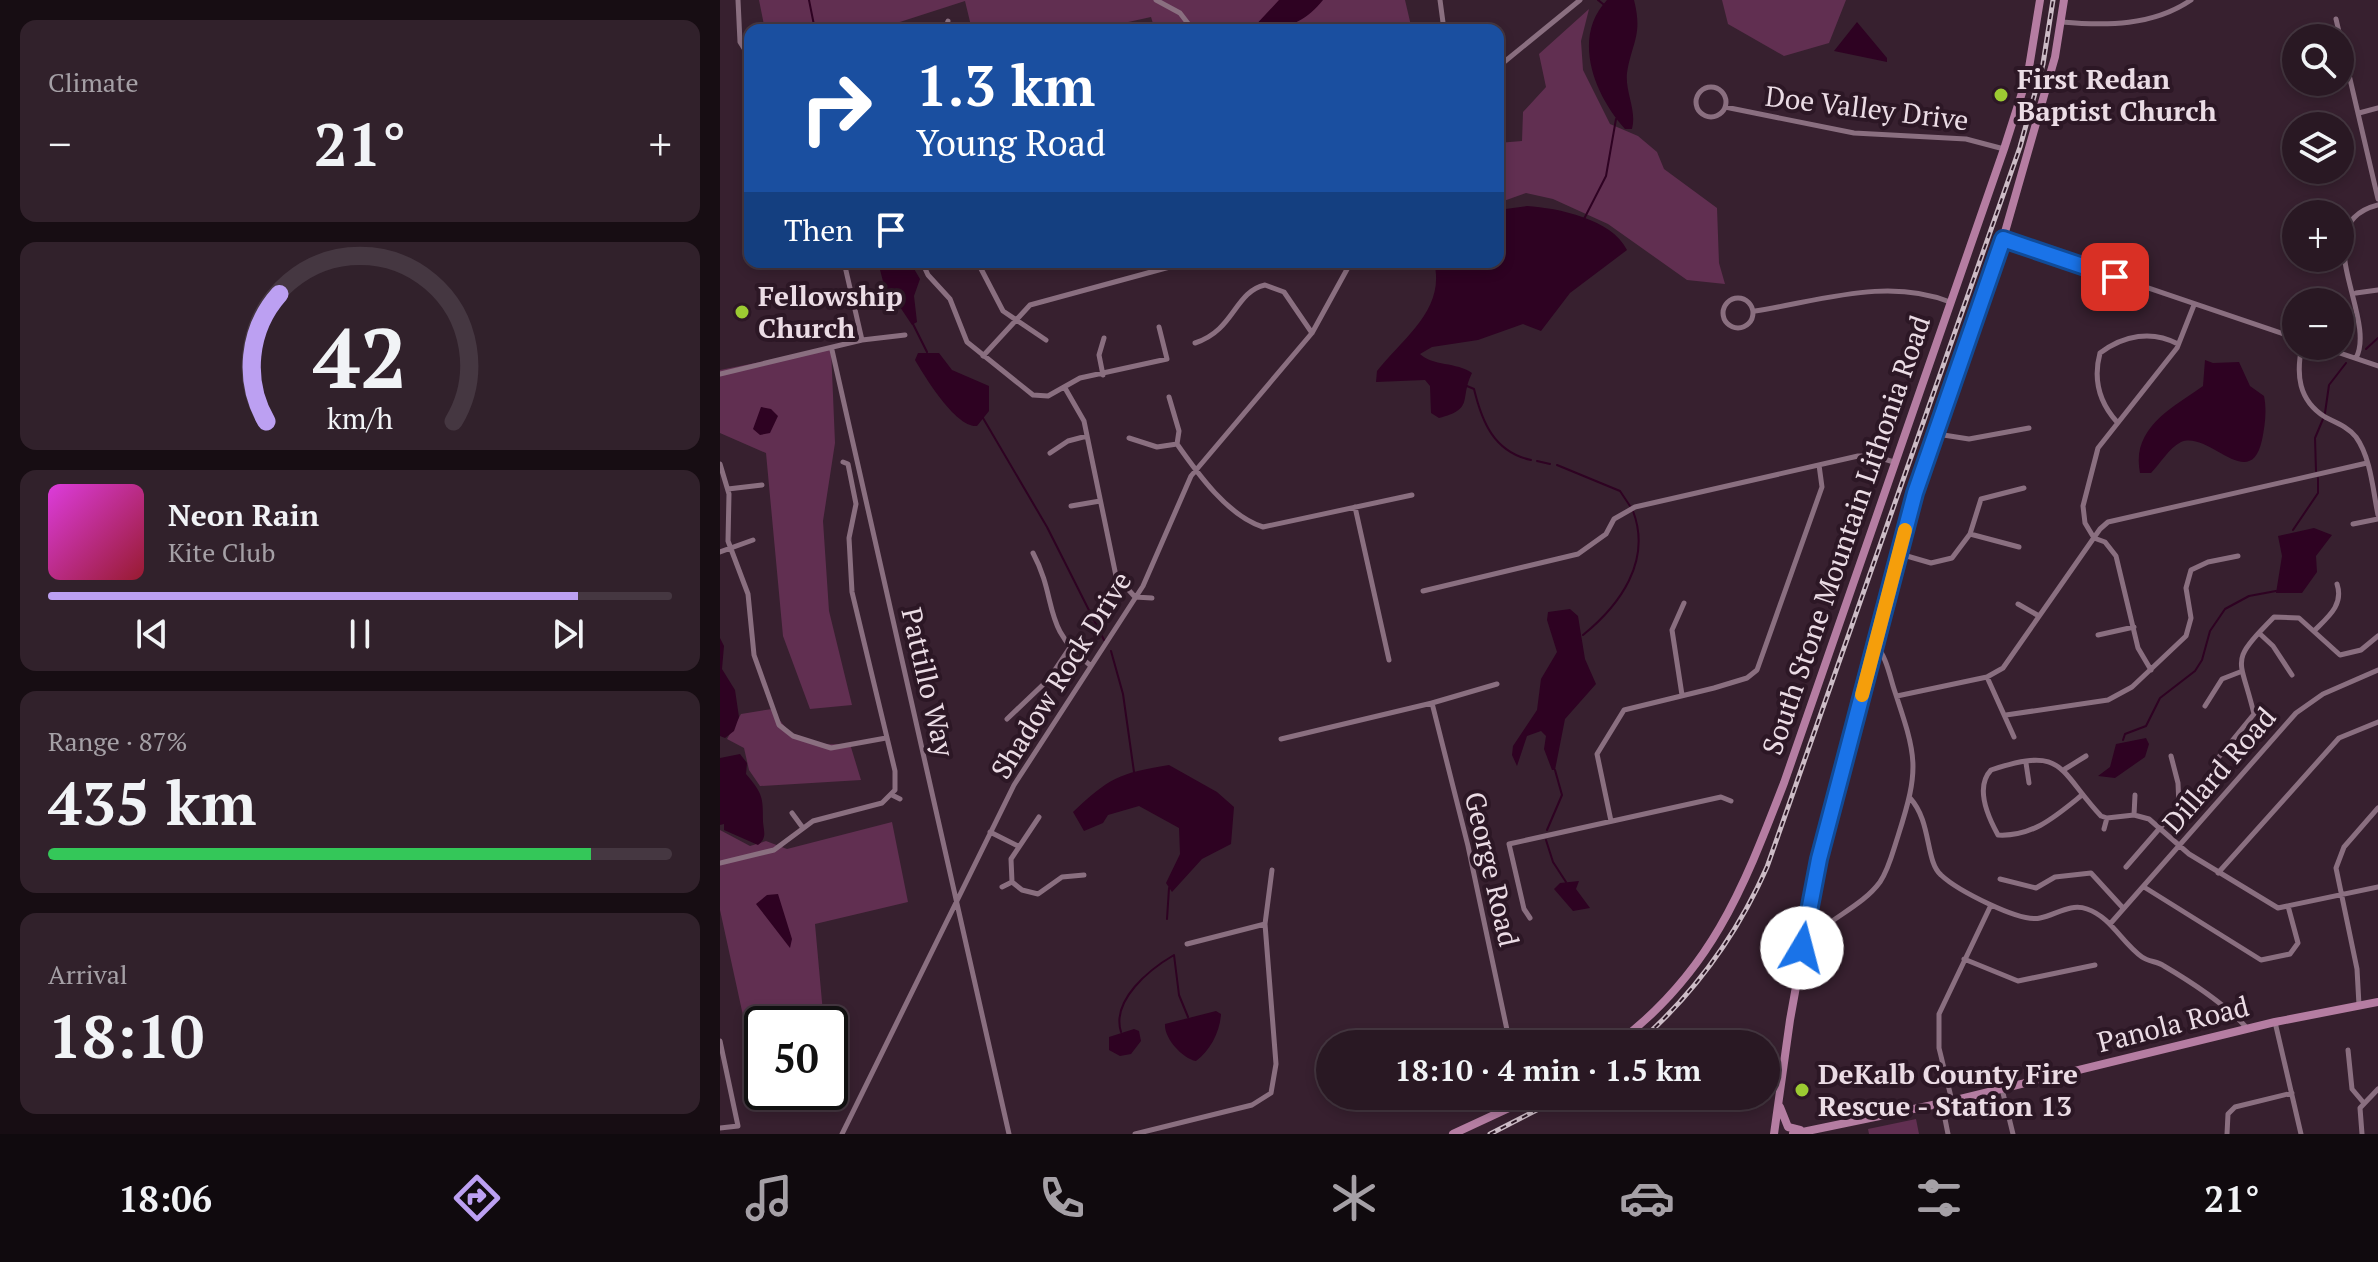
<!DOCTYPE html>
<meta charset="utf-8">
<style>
body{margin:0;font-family:"PT Serif",serif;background:#31212b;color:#f1f3f6;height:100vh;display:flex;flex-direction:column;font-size:30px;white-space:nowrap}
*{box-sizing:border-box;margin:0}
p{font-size:26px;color:#a5a0a6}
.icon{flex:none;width:44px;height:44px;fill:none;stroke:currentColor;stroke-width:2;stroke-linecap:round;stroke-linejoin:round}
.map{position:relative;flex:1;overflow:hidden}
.sheet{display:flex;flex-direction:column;gap:20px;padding:20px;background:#170d13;width:720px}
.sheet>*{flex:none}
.hud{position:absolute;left:24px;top:24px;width:760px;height:244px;border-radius:16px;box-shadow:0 4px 12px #0003,0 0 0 2px #453741;background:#1a4fa0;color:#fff;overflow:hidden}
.controls{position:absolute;left:1562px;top:24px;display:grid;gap:16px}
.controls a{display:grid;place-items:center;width:72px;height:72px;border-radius:50%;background:#291823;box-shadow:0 4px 12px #0003,0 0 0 2px #453741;font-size:40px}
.speed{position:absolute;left:24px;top:1006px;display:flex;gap:16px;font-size:40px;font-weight:700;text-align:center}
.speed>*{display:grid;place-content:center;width:104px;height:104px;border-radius:50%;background:#291823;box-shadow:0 4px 12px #0003,0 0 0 2px #453741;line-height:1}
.speed .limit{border:4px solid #111;border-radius:12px;background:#fff;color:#111}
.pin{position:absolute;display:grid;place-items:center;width:68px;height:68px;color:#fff;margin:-34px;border-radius:16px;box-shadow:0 4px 12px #0006}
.me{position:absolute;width:88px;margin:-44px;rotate:8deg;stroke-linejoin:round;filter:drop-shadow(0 0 6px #0008)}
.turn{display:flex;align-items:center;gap:28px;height:168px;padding:0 40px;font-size:36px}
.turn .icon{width:104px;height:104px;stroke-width:2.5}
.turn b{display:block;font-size:56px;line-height:68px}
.then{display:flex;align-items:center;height:76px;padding:0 40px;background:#0003;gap:16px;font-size:30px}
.big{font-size:60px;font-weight:700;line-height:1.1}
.sheet .widget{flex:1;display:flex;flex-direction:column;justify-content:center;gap:12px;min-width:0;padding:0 28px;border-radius:16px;background:#31212b}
.sheet .dial{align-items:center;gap:0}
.dial svg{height:208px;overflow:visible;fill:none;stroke:#453741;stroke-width:7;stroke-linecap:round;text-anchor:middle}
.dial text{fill:#f1f3f6;stroke:none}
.song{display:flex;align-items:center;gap:24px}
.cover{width:96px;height:96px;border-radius:12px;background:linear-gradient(135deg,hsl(300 70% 55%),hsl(350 70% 35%))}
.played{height:8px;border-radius:4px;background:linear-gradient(90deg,#bca0f2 85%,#453741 85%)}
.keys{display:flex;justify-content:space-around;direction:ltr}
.heat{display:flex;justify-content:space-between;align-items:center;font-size:44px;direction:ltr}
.charge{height:12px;border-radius:6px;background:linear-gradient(90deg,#34c759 87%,#453741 0)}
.trip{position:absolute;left:596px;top:1030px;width:464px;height:80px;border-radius:40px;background:#291823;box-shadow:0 4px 12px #0003,0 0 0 2px #453741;font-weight:700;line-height:80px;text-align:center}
.dock{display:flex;height:128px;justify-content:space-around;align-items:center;background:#100a0e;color:#a5a0a6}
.dock .icon{width:56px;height:56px}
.dock .on{color:#bca0f2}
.dock b{font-size:36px;color:#f1f3f6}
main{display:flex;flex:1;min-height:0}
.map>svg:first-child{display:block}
.green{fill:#612f51}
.water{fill:#2e0222}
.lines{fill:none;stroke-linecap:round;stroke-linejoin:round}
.stream{stroke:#2e0222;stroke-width:2}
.minor{stroke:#8a6f80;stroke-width:5}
.major{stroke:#b57da2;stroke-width:8}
.rail-casing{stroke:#ccbcc6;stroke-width:5}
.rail{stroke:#2c1725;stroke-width:2;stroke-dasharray:6;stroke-linecap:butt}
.route-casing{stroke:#114b97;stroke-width:20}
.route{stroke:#1a73e8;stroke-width:14}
.slow{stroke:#f59e0b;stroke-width:14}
.poi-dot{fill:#9cca32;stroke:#2c1725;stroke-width:3}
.labels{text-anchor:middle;stroke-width:8;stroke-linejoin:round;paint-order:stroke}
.poi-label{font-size:28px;font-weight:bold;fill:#ebdce5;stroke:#2c1725;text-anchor:start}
.street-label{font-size:28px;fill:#ebdce5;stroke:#2c1725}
</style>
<main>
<section class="sheet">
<div class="widget"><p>Climate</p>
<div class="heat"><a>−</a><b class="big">21°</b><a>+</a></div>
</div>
<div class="widget dial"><svg viewBox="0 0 100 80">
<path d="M14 69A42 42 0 1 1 86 69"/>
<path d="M14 69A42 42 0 0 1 19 20" stroke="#bca0f2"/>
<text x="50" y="56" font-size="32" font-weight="700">42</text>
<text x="50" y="72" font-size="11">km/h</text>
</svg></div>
<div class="widget">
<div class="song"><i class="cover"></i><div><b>Neon Rain</b><p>Kite Club</p></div></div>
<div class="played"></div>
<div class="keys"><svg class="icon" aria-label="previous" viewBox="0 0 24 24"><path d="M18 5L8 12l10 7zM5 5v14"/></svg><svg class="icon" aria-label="pause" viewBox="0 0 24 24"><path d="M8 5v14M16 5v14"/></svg><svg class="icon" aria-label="next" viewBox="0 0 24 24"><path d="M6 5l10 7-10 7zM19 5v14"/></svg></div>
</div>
<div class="widget"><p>Range · 87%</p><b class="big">435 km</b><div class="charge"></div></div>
<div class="widget"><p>Arrival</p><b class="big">18:10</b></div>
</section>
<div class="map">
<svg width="1658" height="1134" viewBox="0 0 1658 1134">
<rect width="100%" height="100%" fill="#37202f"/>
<path class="green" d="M39,0H685L692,30H435L431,17L372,30H252L245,1L155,30H45Z
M1002,0H1126L1109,43L1064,56L1008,24Z
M869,9L861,41L863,70L890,124L918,136L937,152L944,169L997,208L999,263L1005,284L967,280L888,224L833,199L806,193L778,203V143L802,141L803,112L826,87L819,54Z
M111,348L115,443L103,521L109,611L132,705L90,709L63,636L46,453L0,433V370Z
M52,709C75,745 89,745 130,744L141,780L40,786L29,770L24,748L7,739L21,714Z
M172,822L188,902L95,924L104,1024H42V1041L29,1043L0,910V830L30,846L46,841L67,849Z
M1196,1119L1199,1134H1149L1148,1129Z"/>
<path class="water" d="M559,0H603C583,25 562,30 531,30Z
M887,0H914C923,35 912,42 907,73C905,92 917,110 912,129H905C875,96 851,38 887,0Z
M1137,22L1167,58V62L1114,51Z
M807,206C838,208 892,219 907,250L850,293L821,331L803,324L758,340L712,347L700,354C712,366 737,362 752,373C739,399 755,409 719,418L711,413L710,386L705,380L656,382L657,371C684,337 726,309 714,262H778V210Z
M158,262H190L200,279L194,296L197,322L192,325L176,301L166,293Z
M198,353H219L232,370L269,386V411L257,426C236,428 205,377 195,360Z
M1485,360L1493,363L1519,362L1530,386L1544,396C1547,410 1545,426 1542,440C1530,494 1489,430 1461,442C1449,448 1440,464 1431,473H1420C1411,428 1452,408 1483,386Z
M41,407L51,409L58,416L50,433L40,435L33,429Z
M1594,528L1612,535L1596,556L1597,572L1582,593H1556L1562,556L1558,536Z
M850,609L858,616L865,659L876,684L845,719L835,770H832L824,749L826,736L821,731L807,736L797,766L792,755L793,746L817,710L821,679L837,652L827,620L828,612Z
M0,638L4,646L2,669L15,690L19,717L14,731L5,738L0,736Z
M1426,738L1429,744L1425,757L1395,778L1378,776L1390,767L1396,744Z
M20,754L27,763L26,774C43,794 43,797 43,822C44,832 47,838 38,845L4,830V824L0,825V758Z
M449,765L497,792L514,807L511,844L482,859L452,892L446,883L460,854L459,828L419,806L388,815L383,823L364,831L353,812C389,778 399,773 449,765Z
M859,881L856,889L870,908L853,911L834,889L840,883Z
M58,894L72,939L70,948L36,904L47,895Z
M496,1011L501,1014C500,1032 490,1051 476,1061C462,1058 444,1038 445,1024Z
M414,1029L419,1031L421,1041L411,1054L400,1056L389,1050V1037Z"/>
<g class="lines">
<path class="stream" d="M89,0L95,30
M878,0L883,4
M864,219L886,176L896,119
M193,324L207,352
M1646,349L1658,338
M747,386L754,389C762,422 774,452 811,460
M1605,413L1609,385L1626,363
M263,418L327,527L384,640
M817,461L830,464
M837,465L900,491L910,506
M1596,471L1595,438L1603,419
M1573,530L1598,493V478
M863,635C900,605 932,561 913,511
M391,651L403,694L414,772
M1403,740L1405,734L1426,726L1440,698L1475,671L1482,660L1490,631L1505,609L1529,596L1556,591
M827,830L842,795L835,770
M826,840L833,862L846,882
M447,919L449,888
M401,1032C391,1000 430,969 454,955L459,995L468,1017"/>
<path class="minor" d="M18,0L20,42L30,58
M436,0L460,13L473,30
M720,0L724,30
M1616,19L1658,199
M1342,22C1386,26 1433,26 1471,0
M225,30L228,21
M778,67L860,0
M976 102a15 15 0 1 1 30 0a15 15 0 1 1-30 0Z
M1005,107L1134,133L1246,139L1284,149
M1639,113L1658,108
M1284,239L1576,338
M124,262L142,340
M202,262L208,275L230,299L247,342L313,395L328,396L360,378L447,359L439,327
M243,265L258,263L283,311L326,340
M1636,293L1658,290
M1003 313a15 15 0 1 1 30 0a15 15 0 1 1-30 0Z
M1035,311C1100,301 1167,277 1230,302
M475,343C515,330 514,292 545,285L564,292L592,333
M1582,346C1576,374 1578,400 1605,417C1617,423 1628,427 1636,437C1651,458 1653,491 1658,515
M1599,346L1658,366
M112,350L289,1134
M263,356L310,305L468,262
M1636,358C1658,317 1583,224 1658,205
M0,374L142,340L185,335
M383,375L379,355L384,338
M345,388L364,421L396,576L415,597L432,598
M449,397L459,431L457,444
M1397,422C1379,402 1373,379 1380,353C1404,335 1432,330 1458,344
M1217,434L1249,439L1309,428
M409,438L437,447L457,444C478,474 508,516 543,527L692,495
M330,453L348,441L367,436
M0,464L9,494L8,541L28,594L34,655L59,725L73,736L111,748L166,738
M8,489L42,485
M351,506L380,501
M635,507L669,660
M1633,524L1658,519
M1250,534L1299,547
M0,552L33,540
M313,553C339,602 320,626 371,666
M1180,554L1211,563L1232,558L1250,534L1261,499L1304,488
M703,591L858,554L886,534L894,519L915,507L1138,456H1154L1174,462
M1298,604L1319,616
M1594,631C1608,617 1624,605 1617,584
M1539,633L1553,646L1572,675
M1378,635L1414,627
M1431,670L1418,648L1396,556L1385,542L1374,538L1365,523L1363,506L1378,448L1457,348L1474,305
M1267,677L1294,737
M777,684L712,703L748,846L790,1044
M962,695L952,630L964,603
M1177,696L1267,677L1283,668L1380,529L1388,522L1647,463
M1485,706L1502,679L1520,672
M1286,715L1388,700L1412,687L1466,636L1471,618L1466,588L1471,570L1488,562L1518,556
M287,719L329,679L349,649
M561,739L712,703
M1498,758L1534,714C1520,655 1508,664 1554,617L1579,618L1620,655L1641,650L1658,636
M1306,763L1309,783
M1345,769L1366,756
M172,795L180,799
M1362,795C1336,816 1313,837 1278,835C1268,817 1255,787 1271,770C1345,745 1338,770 1381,816L1387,818L1414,815L1429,819L1469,854L1558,908L1658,887
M1190,798C1212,822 1205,861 1221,875C1237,890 1300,923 1320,918C1336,915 1350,903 1367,909C1391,917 1402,943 1422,957C1429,962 1437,961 1444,966C1473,983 1504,1003 1527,1028
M72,813L83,828
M1414,815L1415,795
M319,817L291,859L292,882L302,890L318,894L342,877L364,875
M891,821L877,754L904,710L994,688L1027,678L1037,670L1102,487L1099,465
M1384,829L1387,818
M270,832L298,846
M0,863L54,850L93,821L162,803L175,790V771L132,592L129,538L136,504L128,464L123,462
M1406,867L1459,806L1458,783L1451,756
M1498,873L1619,738L1658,722
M1280,879L1316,888L1335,877L1371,873L1403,908
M282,887L292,882
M1424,887L1541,960L1570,954L1578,943L1568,906
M810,918L804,909L789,844L1001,797L1011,801
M1390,924L1576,713L1603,694L1658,670
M467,944L545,924
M1085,945C1106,919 1141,908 1160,882C1169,869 1173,851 1178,836C1200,767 1197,758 1174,689C1169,673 1166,656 1155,644
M1244,959L1298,981L1375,965
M1639,1005L1637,969L1616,868L1624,847L1658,808
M1555,1022L1581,1134
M0,1041L18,1126L0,1128
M1628,1050L1632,1089L1643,1102
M1282,1089L1293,1134
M1232,1101L1219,1048V1014L1271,905
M1222,1104L1228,1134
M122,1134L294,785L423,586L471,476L592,333L631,262
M415,1134L532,1105L551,1093L556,1064L545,924L552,870
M1507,1134L1508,1114L1515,1107L1572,1093
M1642,1134L1640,1108L1658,1089"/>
<path class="major" d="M896,1044C991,973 1023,889 1064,783L1284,149L1308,74L1320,0
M1060,1107L1068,1127L1080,1130
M733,1134L815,1096
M1054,1134L1070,1020L1099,859L1195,493L1283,239L1335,57L1344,0
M1073,1134L1232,1101L1555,1022L1658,1002"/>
<g class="rail-casing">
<path id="rail" d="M917,1044C973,995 1017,935 1047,867L1300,147L1323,64L1333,0
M770,1134L844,1096"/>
</g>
<use href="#rail" class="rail"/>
</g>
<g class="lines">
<g class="route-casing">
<path id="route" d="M1082,948L1099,859L1195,493L1283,239L1395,277"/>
</g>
<use href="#route" class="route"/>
<path class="slow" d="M1142,695L1185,530"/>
</g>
<g class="poi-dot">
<circle cx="1281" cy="95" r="8"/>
<circle cx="22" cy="312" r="8"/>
<circle cx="1082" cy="1090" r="8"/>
</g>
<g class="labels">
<g class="poi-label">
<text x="1297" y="89">First Redan<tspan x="1297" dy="32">Baptist Church</tspan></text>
<text x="38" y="306">Fellowship<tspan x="38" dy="32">Church</tspan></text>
<text x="1098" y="1084">DeKalb County Fire<tspan x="1098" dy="32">Rescue - Station 13</tspan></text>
</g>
<g class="street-label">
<text transform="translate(1147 108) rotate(7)" y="10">Doe Valley Drive</text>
<text transform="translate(1126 535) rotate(-71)" y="10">South Stone Mountain Lithonia Road</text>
<text transform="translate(341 675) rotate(-58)" y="10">Shadow Rock Drive</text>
<text transform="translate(208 682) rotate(77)" y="10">Pattillo Way</text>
<text transform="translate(1499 770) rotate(-49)" y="10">Dillard Road</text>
<text transform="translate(772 869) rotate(77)" y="10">George Road</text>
<text transform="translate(1453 1024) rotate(-14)" y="10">Panola Road</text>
</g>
</g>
</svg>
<div class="controls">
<a><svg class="icon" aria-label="search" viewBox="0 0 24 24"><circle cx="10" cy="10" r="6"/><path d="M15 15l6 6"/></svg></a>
<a><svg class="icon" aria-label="layers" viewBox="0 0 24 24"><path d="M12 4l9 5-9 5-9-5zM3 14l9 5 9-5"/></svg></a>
<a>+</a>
<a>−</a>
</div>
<div class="speed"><div class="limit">50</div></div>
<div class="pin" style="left:1395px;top:277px;background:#d93025"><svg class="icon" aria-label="arrive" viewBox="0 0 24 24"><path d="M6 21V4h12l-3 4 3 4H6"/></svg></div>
<svg class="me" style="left:1082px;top:948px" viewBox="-20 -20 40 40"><circle r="19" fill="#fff"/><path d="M0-13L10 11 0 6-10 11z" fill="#1a73e8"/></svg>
<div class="trip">18:10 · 4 min · 1.5 km</div>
<div class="hud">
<div class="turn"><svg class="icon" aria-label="right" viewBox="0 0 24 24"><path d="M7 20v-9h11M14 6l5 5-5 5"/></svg><div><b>1.3 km</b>Young Road</div></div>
<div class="then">Then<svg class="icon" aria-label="arrive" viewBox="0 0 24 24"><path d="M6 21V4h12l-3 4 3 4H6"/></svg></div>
</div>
</div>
</main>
<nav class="dock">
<b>18:06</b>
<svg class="icon on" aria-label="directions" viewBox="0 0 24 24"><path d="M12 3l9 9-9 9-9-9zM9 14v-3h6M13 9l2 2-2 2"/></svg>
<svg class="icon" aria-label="music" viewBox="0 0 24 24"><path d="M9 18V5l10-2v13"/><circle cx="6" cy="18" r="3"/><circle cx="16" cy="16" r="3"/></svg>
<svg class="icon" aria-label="phone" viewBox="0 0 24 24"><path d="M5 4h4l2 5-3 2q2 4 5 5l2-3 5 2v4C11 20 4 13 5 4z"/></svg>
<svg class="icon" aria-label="climate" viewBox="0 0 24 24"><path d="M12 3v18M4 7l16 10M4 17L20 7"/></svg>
<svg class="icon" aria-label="car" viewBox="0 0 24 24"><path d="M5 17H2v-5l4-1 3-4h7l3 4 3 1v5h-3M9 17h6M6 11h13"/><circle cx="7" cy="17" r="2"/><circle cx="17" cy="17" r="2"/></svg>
<svg class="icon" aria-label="filters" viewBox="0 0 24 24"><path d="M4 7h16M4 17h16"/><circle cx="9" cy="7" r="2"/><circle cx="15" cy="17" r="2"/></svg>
<b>21°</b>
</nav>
